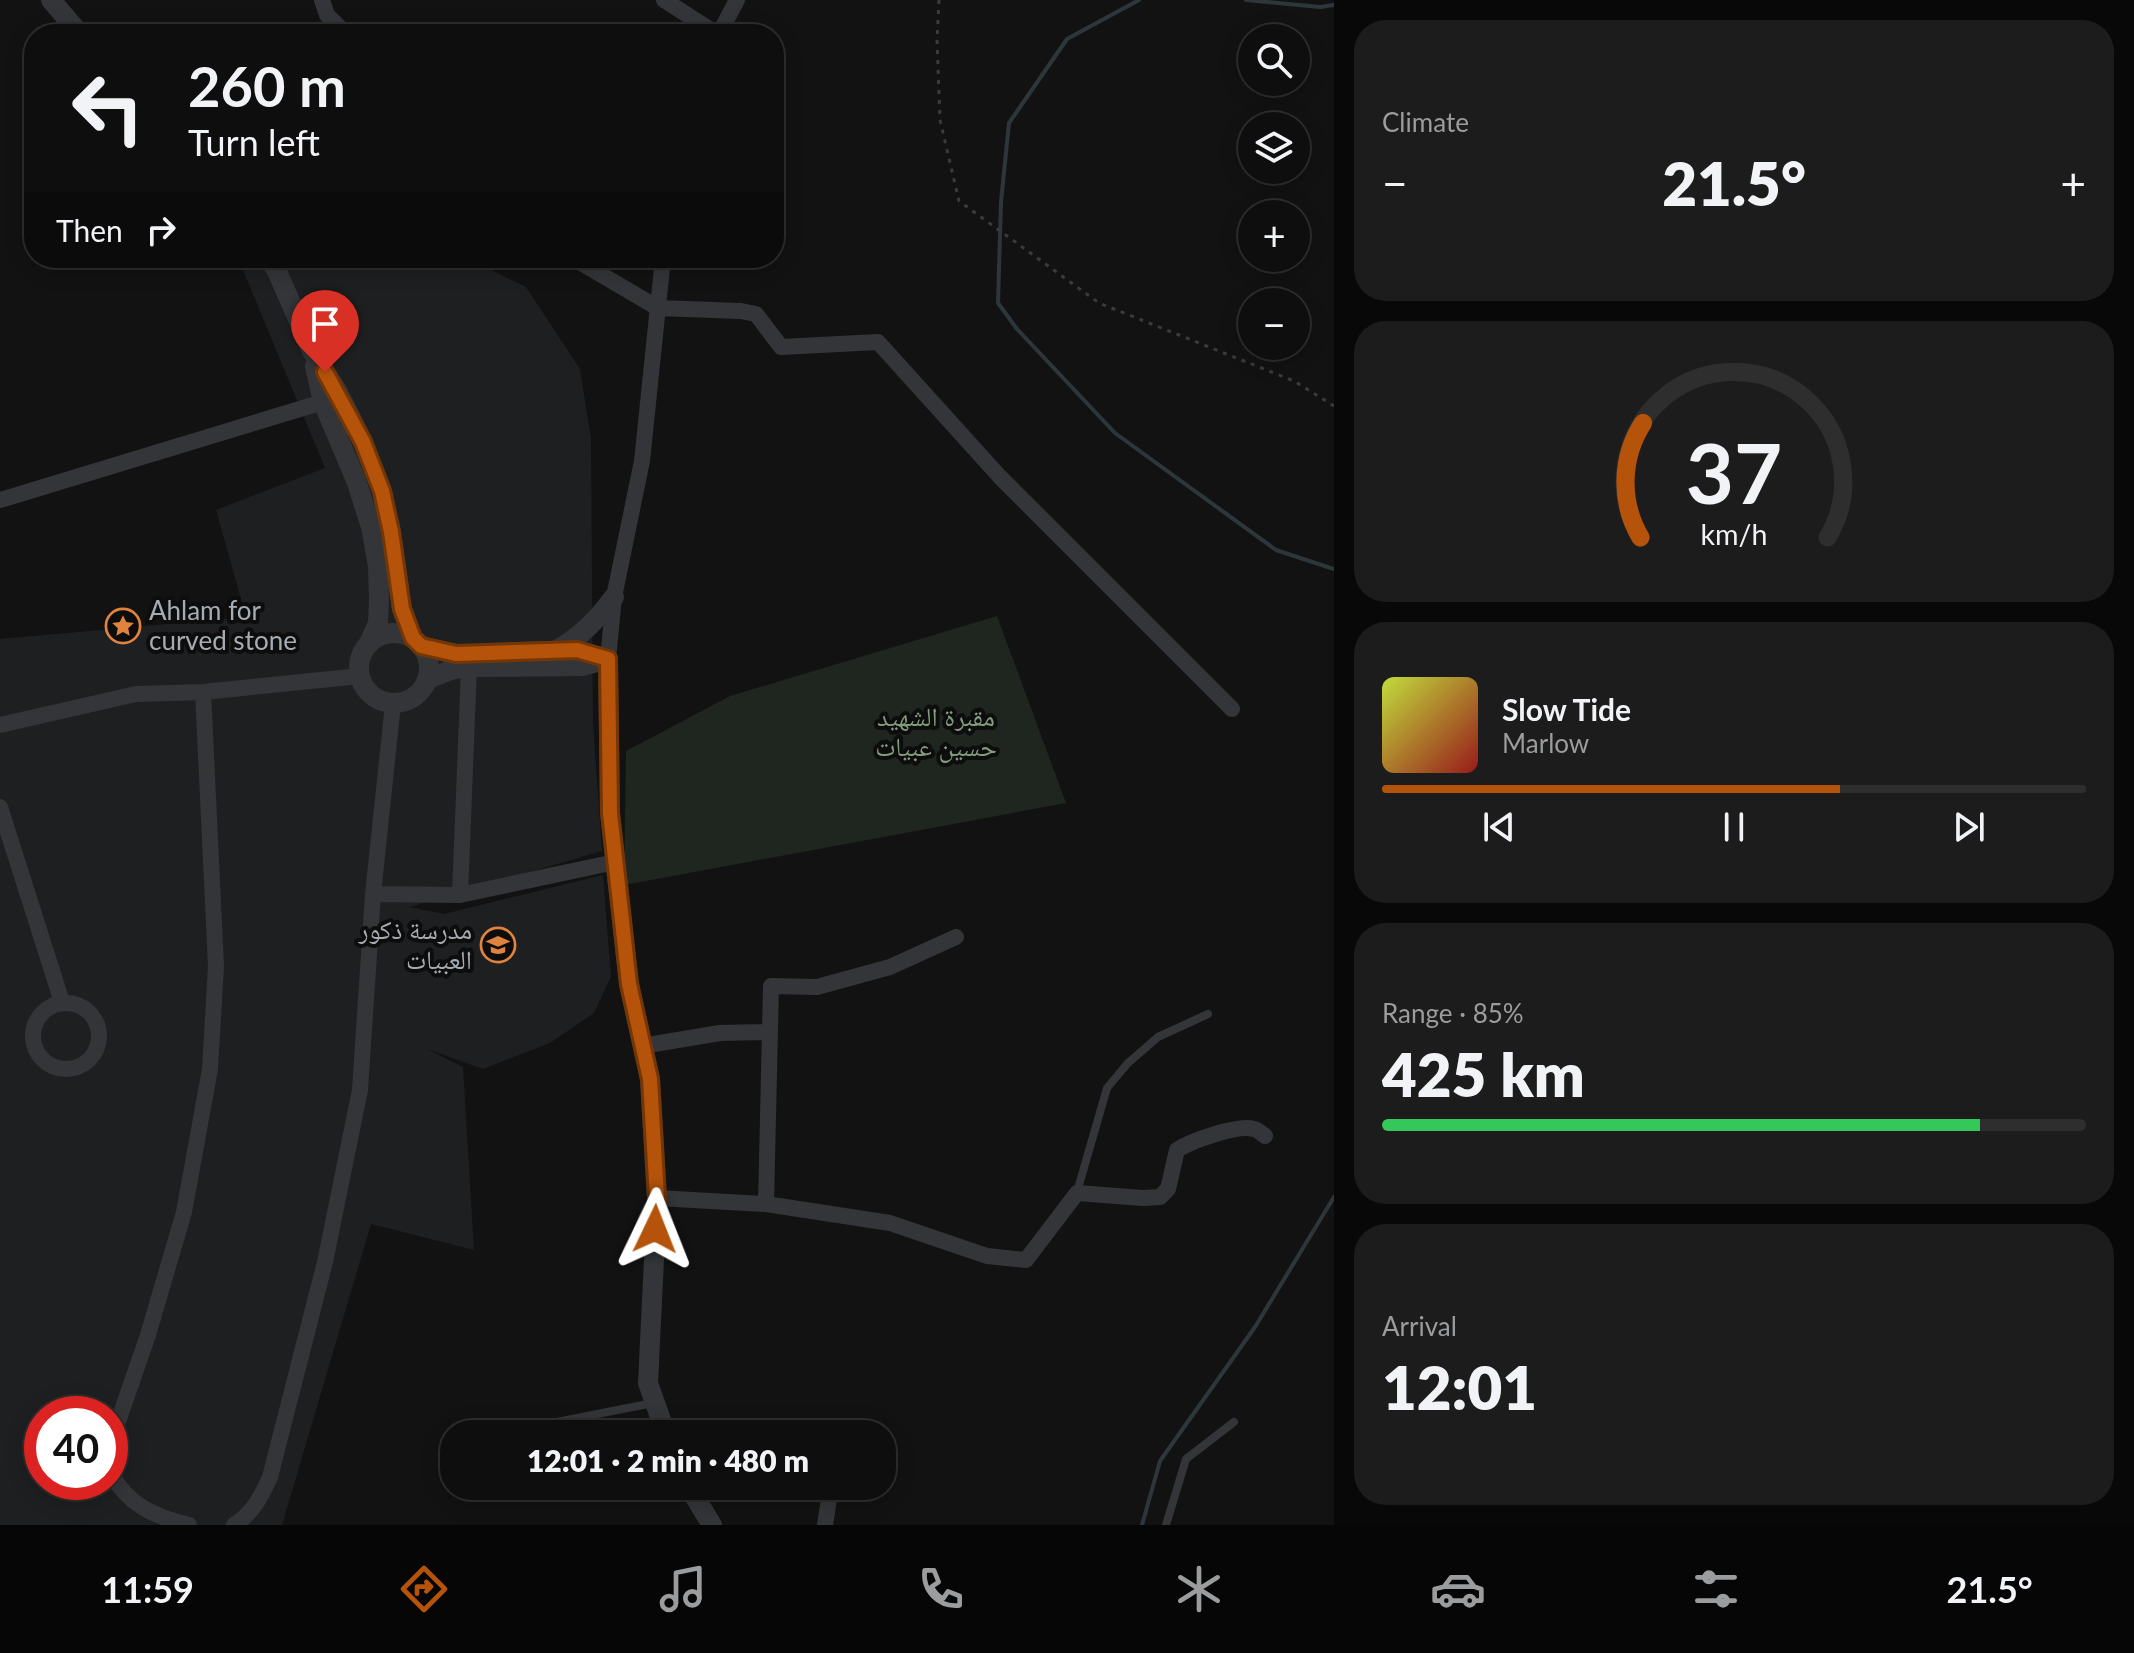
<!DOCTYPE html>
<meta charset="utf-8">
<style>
body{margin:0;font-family:Lato,"Noto Naskh Arabic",sans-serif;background:#1c1c1c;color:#f1f3f6;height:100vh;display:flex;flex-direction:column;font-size:30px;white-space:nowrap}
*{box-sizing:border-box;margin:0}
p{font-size:26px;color:#9b9c9e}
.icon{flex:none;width:44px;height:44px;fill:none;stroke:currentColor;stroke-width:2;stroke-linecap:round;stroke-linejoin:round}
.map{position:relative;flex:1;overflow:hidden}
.drawer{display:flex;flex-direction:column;gap:20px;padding:20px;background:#080808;width:800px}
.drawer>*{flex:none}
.banner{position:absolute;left:24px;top:24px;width:760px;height:244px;border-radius:32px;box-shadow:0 4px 20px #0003,0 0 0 2px #2e2e2e;background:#0e0e0e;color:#f1f3f6;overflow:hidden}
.controls{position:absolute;left:1238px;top:24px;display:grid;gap:16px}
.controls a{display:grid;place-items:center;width:72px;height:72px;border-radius:50%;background:#0e0e0e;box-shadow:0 4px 20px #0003,0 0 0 2px #2e2e2e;font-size:40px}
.speed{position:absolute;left:24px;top:1396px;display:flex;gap:16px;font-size:40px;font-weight:700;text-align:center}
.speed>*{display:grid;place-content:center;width:104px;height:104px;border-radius:50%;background:#0e0e0e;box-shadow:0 4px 20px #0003,0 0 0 2px #2e2e2e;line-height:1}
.speed .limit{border:12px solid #d22;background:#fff;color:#111}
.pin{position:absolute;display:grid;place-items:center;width:68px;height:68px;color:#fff;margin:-82px -34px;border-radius:50% 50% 50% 0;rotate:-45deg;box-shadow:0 0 8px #0007}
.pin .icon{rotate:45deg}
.me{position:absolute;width:88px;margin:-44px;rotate:2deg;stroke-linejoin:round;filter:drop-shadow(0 0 6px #0008)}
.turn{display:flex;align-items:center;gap:28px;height:168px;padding:0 32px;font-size:36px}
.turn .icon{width:104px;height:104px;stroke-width:2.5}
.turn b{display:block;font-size:56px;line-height:68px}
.then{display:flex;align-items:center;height:76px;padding:0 32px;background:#0003;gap:16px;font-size:30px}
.big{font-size:60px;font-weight:800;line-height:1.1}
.drawer .card{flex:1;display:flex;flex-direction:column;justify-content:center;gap:12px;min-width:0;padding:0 28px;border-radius:32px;background:#1c1c1c}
.drawer .dial{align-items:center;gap:0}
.dial svg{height:208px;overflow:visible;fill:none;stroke:#2e2e2e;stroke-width:7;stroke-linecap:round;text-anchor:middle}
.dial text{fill:#f1f3f6;stroke:none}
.song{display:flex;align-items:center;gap:24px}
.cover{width:96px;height:96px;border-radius:12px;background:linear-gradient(135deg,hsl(70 70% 55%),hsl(0 70% 35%))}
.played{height:8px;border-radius:4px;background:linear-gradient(90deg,#b45309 65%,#2e2e2e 65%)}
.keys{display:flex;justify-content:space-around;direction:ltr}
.heat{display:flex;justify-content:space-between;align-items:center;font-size:44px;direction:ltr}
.charge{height:12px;border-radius:6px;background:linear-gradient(90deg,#34c759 85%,#2e2e2e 0)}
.trip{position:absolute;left:440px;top:1420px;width:456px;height:80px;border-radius:32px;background:#0e0e0e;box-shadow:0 4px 20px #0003,0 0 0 2px #2e2e2e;font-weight:800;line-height:80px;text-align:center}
.tab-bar{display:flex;height:128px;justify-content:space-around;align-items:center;background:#060606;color:#9b9c9e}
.tab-bar .icon{width:56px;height:56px}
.tab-bar .active{color:#b45309}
.tab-bar b{font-size:36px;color:#f1f3f6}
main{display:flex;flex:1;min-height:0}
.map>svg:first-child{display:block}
.built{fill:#1e1f20;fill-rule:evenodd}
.green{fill:#1f261f}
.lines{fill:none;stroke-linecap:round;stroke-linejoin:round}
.stream{stroke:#2d373b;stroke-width:4}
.path{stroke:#393c3f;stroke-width:3;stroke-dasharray:4 6;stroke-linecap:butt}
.service{stroke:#333538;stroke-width:8}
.minor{stroke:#333538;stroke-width:16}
.tertiary{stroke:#333538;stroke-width:20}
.route-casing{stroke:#753606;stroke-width:20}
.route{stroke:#b45309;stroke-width:14}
.labels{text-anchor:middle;stroke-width:8;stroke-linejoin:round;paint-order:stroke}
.poi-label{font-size:26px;fill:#a5acb2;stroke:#0d0d0e;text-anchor:start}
.park-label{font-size:26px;fill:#839c7d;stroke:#0d0d0e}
</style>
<main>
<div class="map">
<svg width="1334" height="1525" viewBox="0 0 1334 1525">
<rect width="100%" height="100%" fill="#121213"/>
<path class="built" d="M238,258H467L526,287L580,369L591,439L593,723L602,851L410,907L444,914L603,875L611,977L594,1013L550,1043L483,1069L427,1049L463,1067L474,1250L371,1224L282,1525H0V639L246,617L216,510L325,468ZM42,1414H110V1482H42Z"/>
<path class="green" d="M997,616L1066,803L624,885L626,751L730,696Z"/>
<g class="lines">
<path class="stream" d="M1139,0L1067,39L1009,123L1001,202L998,303L1017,329L1115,433L1276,550L1334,569
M1246,0L1320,7L1334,5
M1142,1525L1160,1461L1255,1327L1334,1197"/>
<path class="path" d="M939,0L937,40L940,120L959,201L1099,303L1294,381L1334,406"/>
<path class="service" d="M1077,1192L1107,1088L1128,1063L1158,1037L1208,1014
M501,1433L653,1403
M1166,1525L1186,1459L1234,1422"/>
<path class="minor" d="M322,0L327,15L346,34
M664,0L717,34
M719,34L737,0
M573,258L658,308L741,311L756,314L781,347L878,342L1000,477L1232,709
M0,500L323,402
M608,659L614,597L642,461L663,258
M0,725L136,694L203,692L360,676
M0,807L62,1002
M373,894L460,895L615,862
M460,895L469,667
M33 1036a33 33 0 1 1 66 0a33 33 0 1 1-66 0Z
M642,1046L720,1033L769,1032
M657,1198L766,1204L890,1223L987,1256L1026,1260L1077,1193L1143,1198L1160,1197L1168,1189L1177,1150C1191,1141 1238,1124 1254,1129C1258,1130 1261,1133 1265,1136
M766,1204L771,986L817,987L890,967L956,937
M110,1445L148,1335L184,1212L210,1069L216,966L203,692
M110,1472C128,1505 153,1516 189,1525
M234,1525C253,1513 261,1497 270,1477L325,1262L360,1090L373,894L393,704
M825,1525L831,1486"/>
<path class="tertiary" d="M51,0L80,34
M268,258L276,269L312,351L338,392L363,442L382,491L391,532L402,609L413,638
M315,366L323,402L356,480L371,527L378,566L379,599L378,623L369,643
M359 668a35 35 0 1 1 70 0a35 35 0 1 1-70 0Z
M421,646L456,654L577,650L608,659
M557,650C581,636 597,620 614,597
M608,659L610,813L629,984L650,1079L657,1198L648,1383L666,1434
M428,679L451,670L469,667L582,666L608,659
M688,1486L712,1525"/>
</g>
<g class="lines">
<g class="route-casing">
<path id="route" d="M325,372L363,442L382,491L391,532L402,609L413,638L421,646L456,654L577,650L608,659L610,813L629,984L650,1079L657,1198L655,1229"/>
</g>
<use href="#route" class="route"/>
</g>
<defs>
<g id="sight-ring" transform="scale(1.8)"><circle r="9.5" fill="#0d0d0e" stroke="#df833e" stroke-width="1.5"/><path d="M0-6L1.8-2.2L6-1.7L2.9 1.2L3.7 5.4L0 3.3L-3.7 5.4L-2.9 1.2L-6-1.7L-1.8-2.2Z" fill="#df833e"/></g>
<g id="school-ring" transform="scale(1.8)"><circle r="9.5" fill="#0d0d0e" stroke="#df833e" stroke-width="1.5"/><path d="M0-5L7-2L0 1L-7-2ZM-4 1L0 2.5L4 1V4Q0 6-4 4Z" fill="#df833e"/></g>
</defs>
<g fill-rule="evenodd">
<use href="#sight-ring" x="123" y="626"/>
<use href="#school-ring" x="498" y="945"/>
</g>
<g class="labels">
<g class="poi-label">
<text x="149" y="620">Ahlam for<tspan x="149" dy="30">curved stone</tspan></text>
<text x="472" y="939" text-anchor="end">مدرسة ذكور<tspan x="472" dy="30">العبيات</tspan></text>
</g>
<g class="park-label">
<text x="936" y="726">مقبرة الشهيد<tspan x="936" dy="30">حسين عبيات</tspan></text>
</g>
</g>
</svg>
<div class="controls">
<a><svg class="icon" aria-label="search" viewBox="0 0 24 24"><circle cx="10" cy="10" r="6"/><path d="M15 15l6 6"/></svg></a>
<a><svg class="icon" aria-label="layers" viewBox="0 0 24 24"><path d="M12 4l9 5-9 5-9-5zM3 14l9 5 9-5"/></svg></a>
<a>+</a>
<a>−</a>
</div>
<div class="speed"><div class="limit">40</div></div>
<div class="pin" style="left:325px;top:372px;background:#d93025"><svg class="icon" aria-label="arrive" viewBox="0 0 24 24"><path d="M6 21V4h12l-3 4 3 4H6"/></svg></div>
<svg class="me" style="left:655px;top:1229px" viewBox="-20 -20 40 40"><path d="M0-17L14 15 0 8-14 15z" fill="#b45309" stroke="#fff" stroke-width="4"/></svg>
<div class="trip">12:01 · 2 min · 480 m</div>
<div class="banner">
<div class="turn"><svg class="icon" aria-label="left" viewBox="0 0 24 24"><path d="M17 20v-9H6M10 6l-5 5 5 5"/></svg><div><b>260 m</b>Turn left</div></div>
<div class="then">Then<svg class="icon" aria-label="right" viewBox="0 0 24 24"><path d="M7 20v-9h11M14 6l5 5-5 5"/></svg></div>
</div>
</div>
<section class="drawer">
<div class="card"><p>Climate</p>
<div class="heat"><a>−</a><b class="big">21.5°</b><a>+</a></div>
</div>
<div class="card dial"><svg viewBox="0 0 100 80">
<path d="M14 69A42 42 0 1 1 86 69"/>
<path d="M14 69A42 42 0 0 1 15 25" stroke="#b45309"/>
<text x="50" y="56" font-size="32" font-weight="700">37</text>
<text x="50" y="72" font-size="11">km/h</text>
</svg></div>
<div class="card">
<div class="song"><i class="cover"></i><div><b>Slow Tide</b><p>Marlow</p></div></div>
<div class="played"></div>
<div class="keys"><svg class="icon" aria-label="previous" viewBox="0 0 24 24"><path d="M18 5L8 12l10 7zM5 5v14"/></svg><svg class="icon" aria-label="pause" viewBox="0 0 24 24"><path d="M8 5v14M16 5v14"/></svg><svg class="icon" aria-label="next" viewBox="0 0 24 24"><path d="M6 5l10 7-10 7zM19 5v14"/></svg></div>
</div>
<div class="card"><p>Range · 85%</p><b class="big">425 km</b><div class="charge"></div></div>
<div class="card"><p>Arrival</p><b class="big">12:01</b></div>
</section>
</main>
<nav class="tab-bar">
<b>11:59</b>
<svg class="icon active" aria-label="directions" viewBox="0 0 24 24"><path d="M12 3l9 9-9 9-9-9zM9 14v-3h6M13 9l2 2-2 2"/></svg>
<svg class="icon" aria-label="music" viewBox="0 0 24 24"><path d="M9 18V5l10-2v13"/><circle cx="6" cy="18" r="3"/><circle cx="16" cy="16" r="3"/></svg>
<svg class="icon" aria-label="phone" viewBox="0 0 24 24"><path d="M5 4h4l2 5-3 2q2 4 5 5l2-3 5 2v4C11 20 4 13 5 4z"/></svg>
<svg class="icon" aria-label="climate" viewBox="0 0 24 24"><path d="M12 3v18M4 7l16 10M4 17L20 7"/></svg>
<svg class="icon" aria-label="car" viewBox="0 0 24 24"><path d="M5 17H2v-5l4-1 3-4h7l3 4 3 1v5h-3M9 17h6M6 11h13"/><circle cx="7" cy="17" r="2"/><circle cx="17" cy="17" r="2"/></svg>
<svg class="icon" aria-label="filters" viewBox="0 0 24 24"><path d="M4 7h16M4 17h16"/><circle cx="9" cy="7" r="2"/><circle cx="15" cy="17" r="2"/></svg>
<b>21.5°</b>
</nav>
